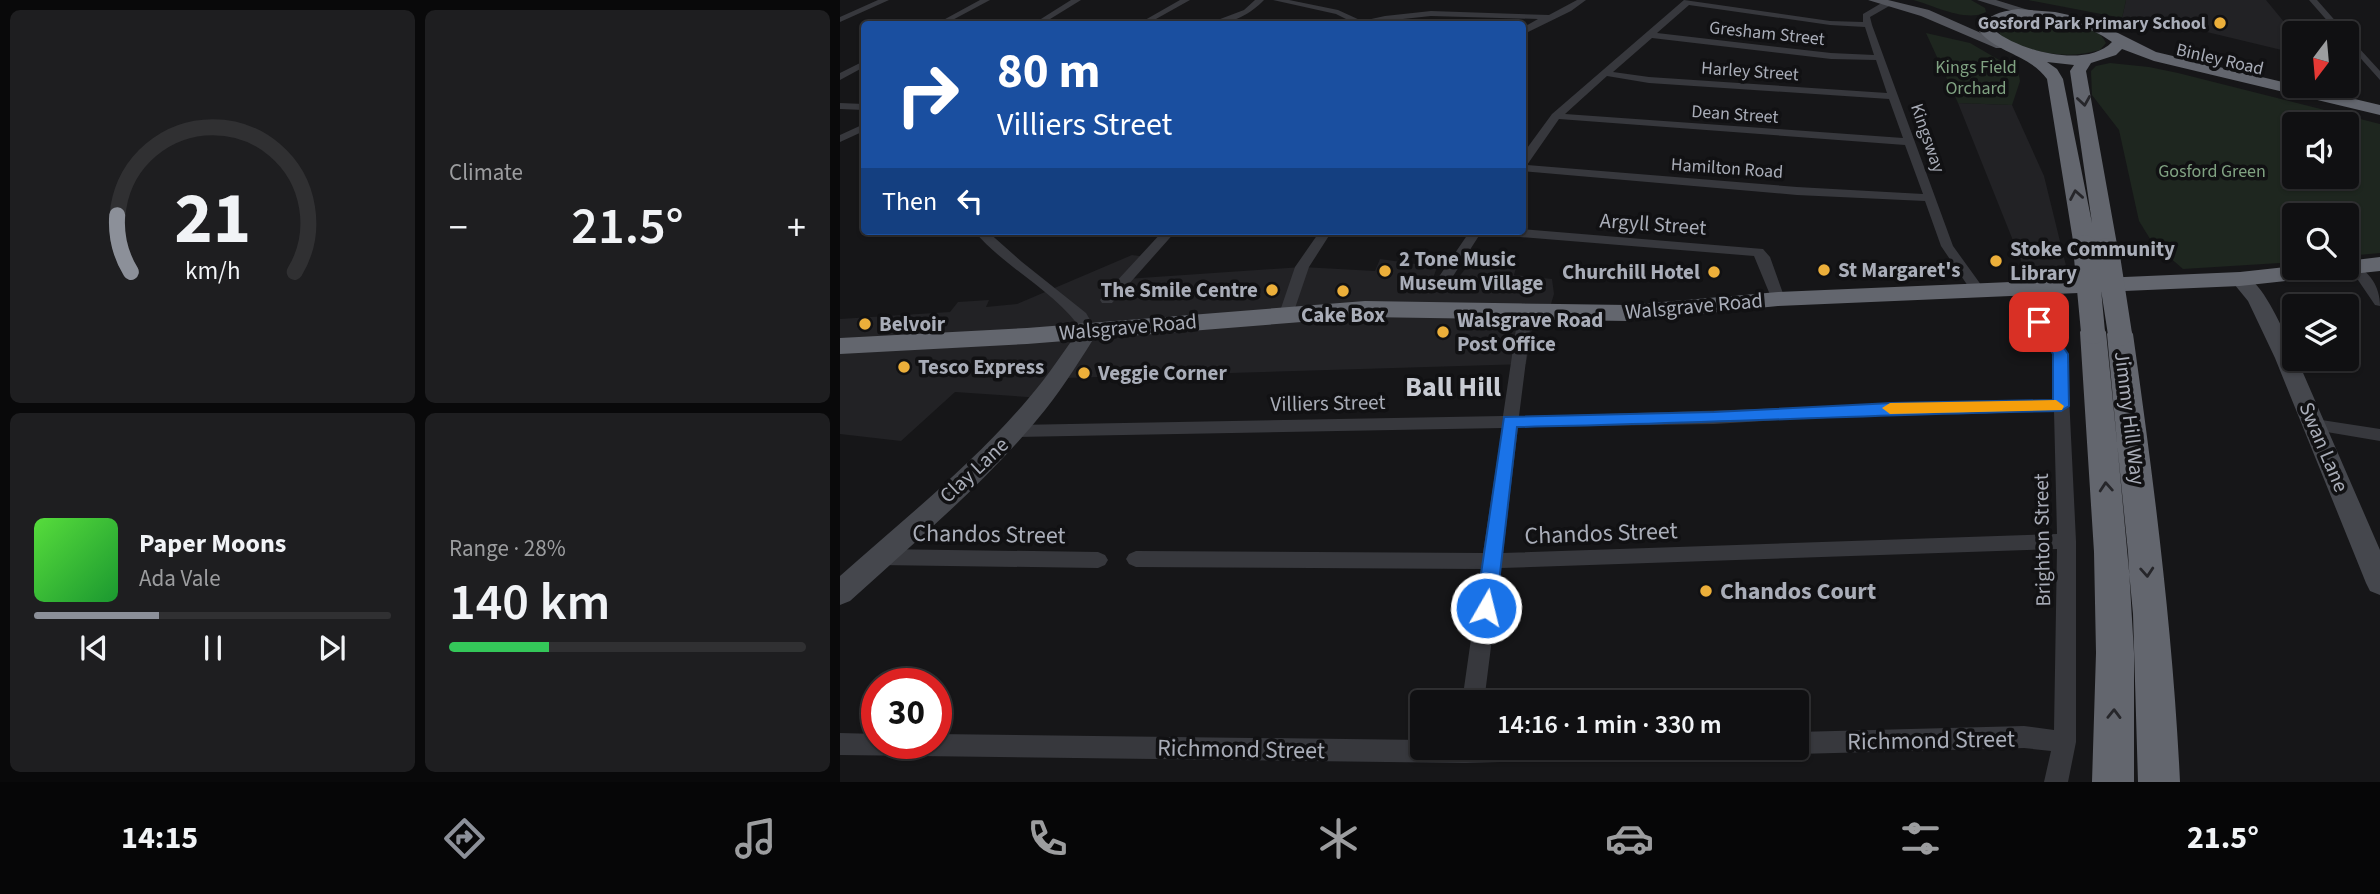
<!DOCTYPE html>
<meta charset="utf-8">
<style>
body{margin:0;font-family:"Source Sans 3",sans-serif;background:#1e1e20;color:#f1f3f6;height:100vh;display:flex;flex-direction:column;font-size:26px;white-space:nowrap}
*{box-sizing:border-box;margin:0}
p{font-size:23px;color:#9c9d9f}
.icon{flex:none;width:38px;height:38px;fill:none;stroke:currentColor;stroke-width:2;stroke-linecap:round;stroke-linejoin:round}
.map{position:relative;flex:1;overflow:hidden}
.drawer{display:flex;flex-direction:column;gap:10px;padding:10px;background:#09090a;width:840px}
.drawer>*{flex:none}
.guide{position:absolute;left:21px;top:21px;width:665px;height:214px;border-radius:7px;box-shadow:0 2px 5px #0004,0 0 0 2px #303032;background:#1a4fa0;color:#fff;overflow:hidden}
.needle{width:46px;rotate:196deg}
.buttons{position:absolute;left:1442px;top:21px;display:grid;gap:14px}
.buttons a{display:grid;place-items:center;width:77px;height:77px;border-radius:7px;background:#101012;box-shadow:0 2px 5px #0004,0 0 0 2px #303032;font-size:35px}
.speed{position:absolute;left:21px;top:668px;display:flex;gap:14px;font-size:35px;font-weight:700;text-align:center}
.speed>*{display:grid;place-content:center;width:91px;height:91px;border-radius:50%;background:#101012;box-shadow:0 2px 5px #0004,0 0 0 2px #303032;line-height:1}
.speed .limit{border:10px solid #d22;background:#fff;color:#111}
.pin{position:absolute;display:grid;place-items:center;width:60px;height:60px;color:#fff;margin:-30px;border-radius:14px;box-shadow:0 4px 10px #0006}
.me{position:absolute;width:77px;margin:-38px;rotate:8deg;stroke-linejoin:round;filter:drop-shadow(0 0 5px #0008)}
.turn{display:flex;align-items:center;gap:24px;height:147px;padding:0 21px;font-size:32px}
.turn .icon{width:91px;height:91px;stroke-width:2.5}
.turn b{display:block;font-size:49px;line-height:60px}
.then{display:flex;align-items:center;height:66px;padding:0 21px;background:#0003;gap:14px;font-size:26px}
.big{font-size:52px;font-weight:600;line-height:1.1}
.drawer .widget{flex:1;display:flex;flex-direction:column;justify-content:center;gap:10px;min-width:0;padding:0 24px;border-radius:10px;background:#1e1e20}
.drawer .dial{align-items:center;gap:0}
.dial svg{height:182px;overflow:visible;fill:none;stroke:#303032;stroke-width:7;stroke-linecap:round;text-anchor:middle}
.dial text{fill:#f1f3f6;stroke:none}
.song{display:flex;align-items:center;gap:21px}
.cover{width:84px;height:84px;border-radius:10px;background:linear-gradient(135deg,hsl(110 70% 55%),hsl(130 70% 35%))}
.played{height:7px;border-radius:4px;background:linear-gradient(90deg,#8c9099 35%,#303032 35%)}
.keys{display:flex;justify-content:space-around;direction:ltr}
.heat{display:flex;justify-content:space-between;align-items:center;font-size:38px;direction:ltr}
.charge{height:10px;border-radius:5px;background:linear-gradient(90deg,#34c759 28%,#303032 0)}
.drawer .tiles{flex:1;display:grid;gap:10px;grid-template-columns:repeat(2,1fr)}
.trip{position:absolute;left:570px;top:690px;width:399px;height:70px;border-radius:7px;background:#101012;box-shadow:0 2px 5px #0004,0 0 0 2px #303032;font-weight:600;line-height:70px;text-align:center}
.tab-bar{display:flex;height:112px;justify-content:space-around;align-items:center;background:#060607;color:#9c9d9f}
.tab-bar .icon{width:49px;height:49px}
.tab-bar .active{color:#8c9099}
.tab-bar b{font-size:32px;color:#f1f3f6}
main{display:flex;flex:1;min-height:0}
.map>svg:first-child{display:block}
.built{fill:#222225}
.green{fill:#1e261f;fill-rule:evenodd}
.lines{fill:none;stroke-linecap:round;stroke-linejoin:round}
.street{fill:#37383d;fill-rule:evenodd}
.secondary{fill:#45474d;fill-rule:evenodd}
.primary{fill:#53555c;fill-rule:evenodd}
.highway{fill:#63666e;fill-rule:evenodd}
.highway-bridge{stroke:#63666e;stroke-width:24}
.oneway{stroke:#26262a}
.route{fill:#1a73e8;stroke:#114b97;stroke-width:2}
.slow{fill:#f59e0b}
.poi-dot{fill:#ecaf3a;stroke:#111113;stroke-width:2.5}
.labels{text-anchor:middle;stroke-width:7;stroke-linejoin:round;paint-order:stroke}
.far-poi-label{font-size:18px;font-weight:bold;fill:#a9adb8;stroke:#111113;text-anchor:end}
.far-street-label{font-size:18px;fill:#a9adb8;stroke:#111113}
.far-park-label{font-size:18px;fill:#80a282;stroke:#111113}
.street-label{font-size:21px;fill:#a9adb8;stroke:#111113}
.poi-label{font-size:21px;font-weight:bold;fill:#a9adb8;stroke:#111113;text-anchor:start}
.near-street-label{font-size:24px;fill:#a9adb8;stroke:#111113}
.near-poi-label{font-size:24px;font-weight:bold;fill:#a9adb8;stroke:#111113;text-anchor:start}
.district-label{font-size:28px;font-weight:bold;fill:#c9ccd4;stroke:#111113}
</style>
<main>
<section class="drawer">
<div class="tiles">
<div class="widget dial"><svg viewBox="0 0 100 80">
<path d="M14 69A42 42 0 1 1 86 69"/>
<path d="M14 69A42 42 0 0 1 8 44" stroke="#8c9099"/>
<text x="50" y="56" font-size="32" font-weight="700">21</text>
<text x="50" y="72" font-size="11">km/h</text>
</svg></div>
<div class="widget"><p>Climate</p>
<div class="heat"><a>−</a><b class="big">21.5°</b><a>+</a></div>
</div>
<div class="widget">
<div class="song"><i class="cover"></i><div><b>Paper Moons</b><p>Ada Vale</p></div></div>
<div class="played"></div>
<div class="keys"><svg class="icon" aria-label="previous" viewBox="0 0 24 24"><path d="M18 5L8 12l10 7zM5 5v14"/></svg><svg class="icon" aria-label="pause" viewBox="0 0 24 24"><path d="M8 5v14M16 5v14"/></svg><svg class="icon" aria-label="next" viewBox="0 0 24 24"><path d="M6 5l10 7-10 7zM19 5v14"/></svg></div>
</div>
<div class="widget"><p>Range · 28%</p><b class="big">140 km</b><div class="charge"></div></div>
</div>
</section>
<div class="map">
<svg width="1540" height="782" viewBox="0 0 1540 782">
<rect width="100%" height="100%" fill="#161618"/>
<path class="built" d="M1286,0H1426L1454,34V53L1346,27L1282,18Z
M1118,103L1172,105L1204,176L1229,278H1188Z
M292,255L306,257L286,279L462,267L535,271L540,259L597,267L592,281L596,285L614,283L634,258L677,264L674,275L712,279L714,294L711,304L682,303L675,322L693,323L686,364L225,378L202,398L115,392L61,441L0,434V319L110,312L118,302L149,300L146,307L177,304Z"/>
<path class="green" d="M1073,0H1131L1145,8L1146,12C1126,23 1093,5 1073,0Z
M1188,0H1286L1282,18Z
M1185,19C1208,19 1255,18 1266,43L1260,50C1226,60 1194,53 1161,38L1159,30L1163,24Z
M1086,33L1130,43L1178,71L1180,81L1172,105L1118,103Z
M1270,63L1309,67L1338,73L1540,124V253L1507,256V215H1454V262L1343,269L1312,242L1299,221L1279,130L1252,95L1251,71L1256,66ZM1507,124V177H1454V124Z"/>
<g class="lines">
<path class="street" d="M38,0H49L0,22V17Z
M140,0H150L105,24H96Z
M231,0H241L202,24H193Z
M340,0H350L307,24H298Z
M415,0H424C410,15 388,26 367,24L404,10Z
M433,0H449L498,10L522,21L545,16L591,11L709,15L737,0H746L731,11L682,35V28L698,19L591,16L516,24L496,14Z
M844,0L990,21L1023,22V14L1045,1H1051V5L1030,17L1032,25L1113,246L1144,289L1142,292H1132L1101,246L1085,201L957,195L682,171V155L712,114ZM849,5L990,25L1025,27L1034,55L991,53L817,33ZM812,38L991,59L1036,60L1047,93L809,77L773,72ZM767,76L809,83L1049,99L1063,138L725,114ZM719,119L1065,145L1083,194L957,187L687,165Z
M1469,0H1477L1506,33H1498Z
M1507,35L1540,71V80L1507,43Z
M24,61V67L0,80V73Z
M0,103L24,104V110L0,109Z
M24,124V131L0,142V135Z
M682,229L923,249L930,257L945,299L943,302H933L914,256L655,235L649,231Z
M134,231H147L182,262L246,313L256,330L254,333H244C217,292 166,269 134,231Z
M323,231H336L272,303H262L260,300L262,297Z
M480,231H492L469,267L453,314L446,318L441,317L439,314L455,267Z
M630,231H642L608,284H598L596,281Z
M1511,264C1530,270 1540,287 1540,306L1535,305L1518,280L1504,268Z
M1188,303L1193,304L1227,354L1236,541V742L1228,782H1204L1211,751L1184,748L957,754L949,751L947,747H957V732L1184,726L1214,730L1217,549L661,568L644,702H622L641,569L296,567L289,564L286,559L289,554L296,551L643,553L662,428L175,437L167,431L175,425L663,416L676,329L683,325L690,329L679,416C858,413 1036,403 1214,401L1213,354L1181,307ZM1214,411L1217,534L663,553L678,427L874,424L1052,413Z
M1475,419L1540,429V441L1469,429L1467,425L1469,421Z
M40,549L258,552L265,555L268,560L265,565L258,568L40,565L33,562L30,557L33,552Z
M0,733L37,734V744H96V734L583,740V747H813L810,755L802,758L625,763L0,755Z"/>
<path class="secondary" d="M1137,0H1156L1201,14L1195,18Z
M1400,273C1423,279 1444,333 1454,353V359H1457L1540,550V595L1530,591L1526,583L1435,358L1408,301L1390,279Z
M249,324L256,326L259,330C242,357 225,385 205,410C148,481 77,540 10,601L0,605V576C64,519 132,465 188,399C208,376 224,351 242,326Z"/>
<path class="primary" d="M1028,0H1048L1089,10L1168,45L1166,48H1156L1081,16Z"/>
<path class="highway" d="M1178,9L1215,12L1252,20L1316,52L1540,105V115L1314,61L1282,49L1276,55L1251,63L1246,71L1278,250L1275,255H1259L1255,249L1245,254L1237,252L1234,247L1207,79C1190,55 1157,53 1139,31C1148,14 1159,12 1178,9ZM1178,18C1211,18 1244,22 1272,42C1246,69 1179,51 1154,30L1157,24ZM1207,62L1234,65L1230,71L1252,223L1223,79L1217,69Z
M1540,257V271L1400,286L938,306L788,321L525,317L187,344L0,354V338L187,328L525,301L788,305L938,292L1400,272L1454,266L1507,268V261Z
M1253,324L1262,326L1266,332L1288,552L1294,653V782H1252L1256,653L1254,552L1240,332L1244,326Z
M1280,326L1289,328L1293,334C1314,483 1333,632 1340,782H1298L1293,614L1267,334L1271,328Z"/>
<path class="highway-bridge" d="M1245,247L1253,332
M1267,250L1280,334"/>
</g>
<defs><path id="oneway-chevron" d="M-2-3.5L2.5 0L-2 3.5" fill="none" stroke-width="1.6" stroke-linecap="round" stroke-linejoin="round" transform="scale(1.75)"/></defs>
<g class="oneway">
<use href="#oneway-chevron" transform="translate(1244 101) rotate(81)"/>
<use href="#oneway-chevron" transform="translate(1236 195) rotate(-100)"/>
<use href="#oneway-chevron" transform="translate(1266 487) rotate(-94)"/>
<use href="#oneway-chevron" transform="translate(1307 572) rotate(86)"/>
<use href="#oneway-chevron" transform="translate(1274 714) rotate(-89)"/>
</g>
<path class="route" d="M1199,318L1204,319L1228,354L1229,406L1221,411C1040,414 859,424 677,427L656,608L653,614L646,616L639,614L636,608L664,417L874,412L1052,403L1213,400V354L1192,322Z"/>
<path class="slow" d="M1216,400L1224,406L1222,410L1050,414L1042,408L1050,403Z"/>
<g class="poi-dot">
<circle cx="1380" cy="23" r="7"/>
<circle cx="1156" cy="261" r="7"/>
<circle cx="984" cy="270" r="7"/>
<circle cx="545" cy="271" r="7"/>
<circle cx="874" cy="272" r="7"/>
<circle cx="432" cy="290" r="7"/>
<circle cx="503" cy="291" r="7"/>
<circle cx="25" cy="324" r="7"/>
<circle cx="603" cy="332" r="7"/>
<circle cx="64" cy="367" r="7"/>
<circle cx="244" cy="373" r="7"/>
<circle cx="866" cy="591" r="7"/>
</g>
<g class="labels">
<g class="far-poi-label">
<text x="1366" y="29">Gosford Park Primary School</text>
</g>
<g class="far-street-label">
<text transform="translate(927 33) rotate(6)" y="6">Gresham Street</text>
<text transform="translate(1380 59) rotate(13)" y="6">Binley Road</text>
<text transform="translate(910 71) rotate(4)" y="6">Harley Street</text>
<text transform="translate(895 114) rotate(4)" y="6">Dean Street</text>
<text transform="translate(1088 138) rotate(71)" y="6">Kingsway</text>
<text transform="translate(887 168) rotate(4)" y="6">Hamilton Road</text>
</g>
<g class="far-park-label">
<text x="1136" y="73">Kings Field<tspan x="1136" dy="21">Orchard</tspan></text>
<text x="1372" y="177">Gosford Green</text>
</g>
<g class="street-label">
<text transform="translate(813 224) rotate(4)" y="7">Argyll Street</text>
<text transform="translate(854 306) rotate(-5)" y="7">Walsgrave Road</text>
<text transform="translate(288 327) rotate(-5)" y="7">Walsgrave Road</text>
<text transform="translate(488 403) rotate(-1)" y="7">Villiers Street</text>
<text transform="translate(1290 418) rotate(83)" y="7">Jimmy Hill Way</text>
<text transform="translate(1484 447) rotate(67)" y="7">Swan Lane</text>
<text transform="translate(134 470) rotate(-43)" y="7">Clay Lane</text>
<text transform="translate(1202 540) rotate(-91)" y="7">Brighton Street</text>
</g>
<g class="poi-label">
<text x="1170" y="256">Stoke Community<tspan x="1170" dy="24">Library</tspan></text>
<text x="559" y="266">2 Tone Music<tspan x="559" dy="24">Museum Village</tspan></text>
<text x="998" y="277">St Margaret's</text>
<text x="860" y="279" text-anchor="end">Churchill Hotel</text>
<text x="418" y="297" text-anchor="end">The Smile Centre</text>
<text x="503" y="322" text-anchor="middle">Cake Box</text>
<text x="617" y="327">Walsgrave Road<tspan x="617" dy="24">Post Office</tspan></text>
<text x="39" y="331">Belvoir</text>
<text x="78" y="374">Tesco Express</text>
<text x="258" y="380">Veggie Corner</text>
</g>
<g class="near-street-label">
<text transform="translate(761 533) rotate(-2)" y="8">Chandos Street</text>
<text transform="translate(149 534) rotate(1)" y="8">Chandos Street</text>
<text transform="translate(1091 740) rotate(-1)" y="8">Richmond Street</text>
<text transform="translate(401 749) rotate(1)" y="8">Richmond Street</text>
</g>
<g class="near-poi-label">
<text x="880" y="599">Chandos Court</text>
</g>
<g class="district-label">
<text x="613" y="396">Ball Hill</text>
</g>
</g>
</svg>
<div class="buttons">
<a><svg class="needle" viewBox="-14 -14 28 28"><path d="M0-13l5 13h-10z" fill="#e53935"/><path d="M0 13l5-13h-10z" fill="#9c9d9f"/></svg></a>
<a><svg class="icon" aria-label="sound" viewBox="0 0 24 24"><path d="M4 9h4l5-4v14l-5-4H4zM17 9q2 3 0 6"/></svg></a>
<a><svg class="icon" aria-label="search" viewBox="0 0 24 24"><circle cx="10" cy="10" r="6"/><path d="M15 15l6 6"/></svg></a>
<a><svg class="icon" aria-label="layers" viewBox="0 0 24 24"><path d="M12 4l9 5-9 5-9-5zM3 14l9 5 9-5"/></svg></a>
</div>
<div class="speed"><div class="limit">30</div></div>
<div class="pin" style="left:1199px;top:322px;background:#d93025"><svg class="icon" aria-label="arrive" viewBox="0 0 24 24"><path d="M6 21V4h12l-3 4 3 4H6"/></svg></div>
<svg class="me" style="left:646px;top:608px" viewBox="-20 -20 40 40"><circle r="17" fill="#1a73e8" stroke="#fff" stroke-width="3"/><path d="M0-11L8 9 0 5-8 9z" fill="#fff"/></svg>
<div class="trip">14:16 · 1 min · 330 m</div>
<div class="guide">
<div class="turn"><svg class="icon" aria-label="right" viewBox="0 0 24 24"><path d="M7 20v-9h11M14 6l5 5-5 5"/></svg><div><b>80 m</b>Villiers Street</div></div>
<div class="then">Then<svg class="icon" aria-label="left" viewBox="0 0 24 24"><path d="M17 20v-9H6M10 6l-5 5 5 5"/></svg></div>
</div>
</div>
</main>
<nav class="tab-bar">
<b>14:15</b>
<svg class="icon active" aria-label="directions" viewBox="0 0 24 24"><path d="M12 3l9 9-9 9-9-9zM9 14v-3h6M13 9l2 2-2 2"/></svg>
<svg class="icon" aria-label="music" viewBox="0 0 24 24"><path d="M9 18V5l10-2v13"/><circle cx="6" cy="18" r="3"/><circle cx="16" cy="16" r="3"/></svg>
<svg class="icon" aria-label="phone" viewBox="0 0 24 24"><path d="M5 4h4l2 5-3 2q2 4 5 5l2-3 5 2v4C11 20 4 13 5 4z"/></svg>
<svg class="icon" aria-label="climate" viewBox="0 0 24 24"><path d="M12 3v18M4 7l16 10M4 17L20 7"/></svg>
<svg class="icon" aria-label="car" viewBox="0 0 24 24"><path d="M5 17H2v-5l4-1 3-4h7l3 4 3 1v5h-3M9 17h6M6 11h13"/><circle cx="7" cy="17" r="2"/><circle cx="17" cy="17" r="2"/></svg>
<svg class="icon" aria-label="filters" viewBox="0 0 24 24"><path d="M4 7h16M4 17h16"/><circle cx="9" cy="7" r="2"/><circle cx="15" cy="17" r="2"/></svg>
<b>21.5°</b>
</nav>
